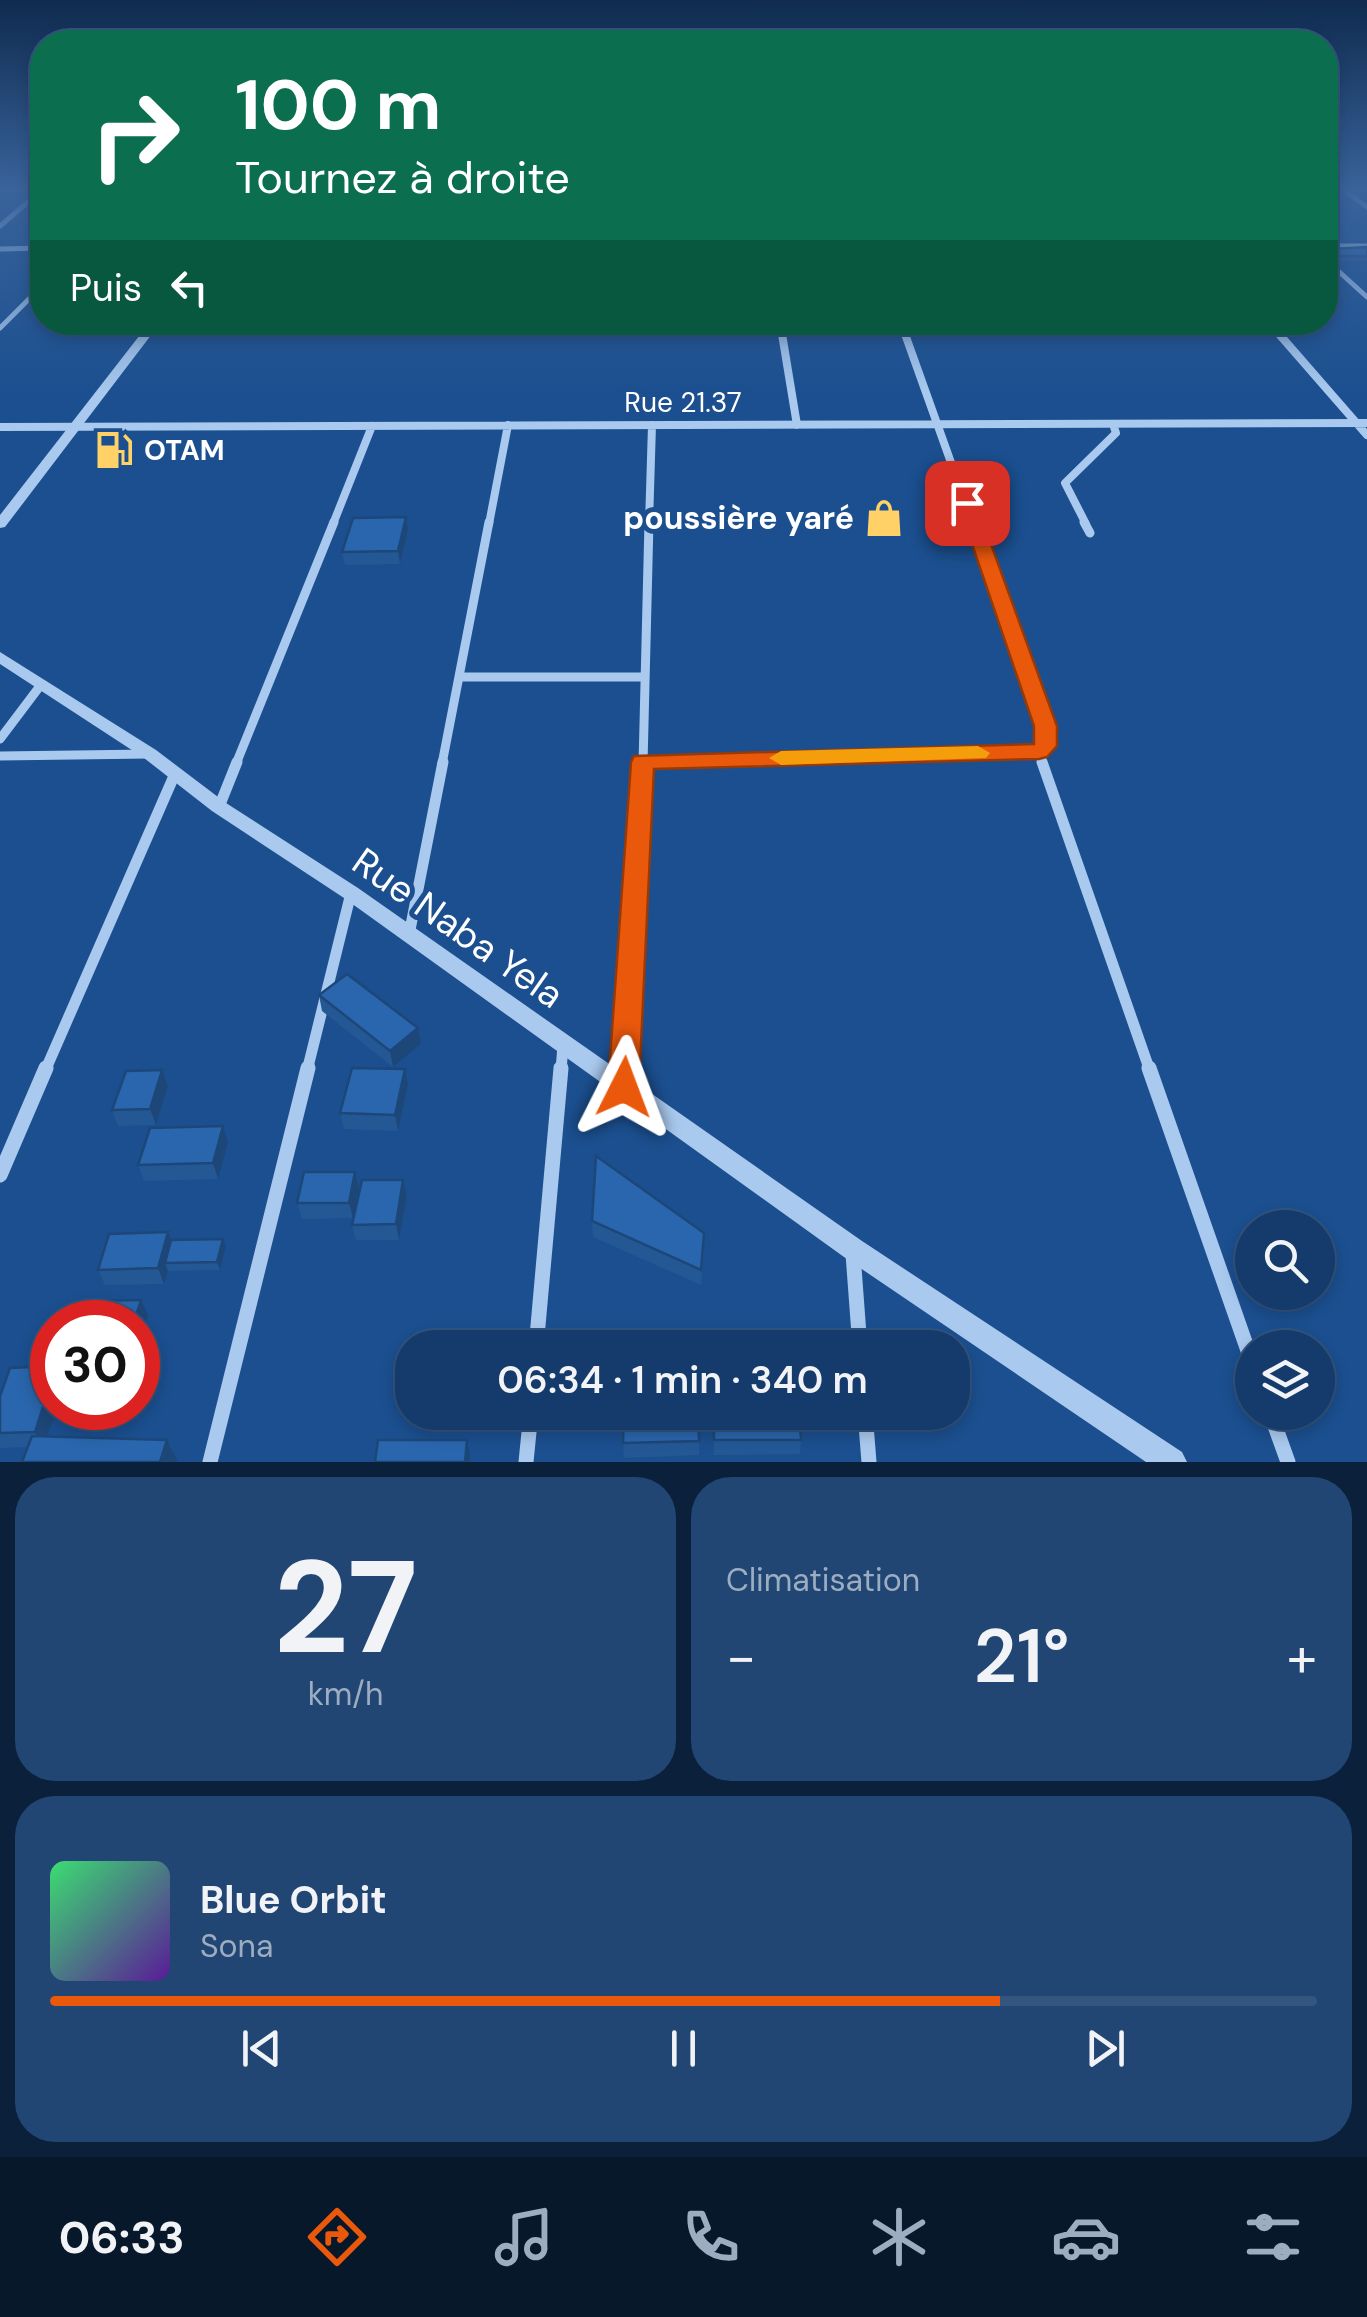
<!DOCTYPE html>
<html lang="fr">
<meta charset="utf-8">
<style>
body{margin:0;font-family:"DM Sans",sans-serif;background:#214673;color:#f1f3f6;height:100vh;display:flex;flex-direction:column;font-size:38px;white-space:nowrap}
*{box-sizing:border-box;margin:0}
p{font-size:32px;color:#9dadc1}
.icon{flex:none;width:55px;height:55px;fill:none;stroke:currentColor;stroke-width:2;stroke-linecap:round;stroke-linejoin:round}
.map{position:relative;height:1462px;overflow:hidden}
.details{display:flex;flex-direction:column;gap:15px;padding:15px;background:#0b203b;flex:1}
.details>*{flex:none}
.top-card{position:absolute;left:30px;top:30px;width:1308px;height:305px;border-radius:40px;box-shadow:0 5px 15px #0003,0 0 0 2px #33557e;background:#0b6e4f;color:#fff;overflow:hidden}
.controls{position:absolute;left:1235px;top:1210px;display:grid;gap:20px}
.controls a{display:grid;place-items:center;width:100px;height:100px;border-radius:50%;background:#143b6b;box-shadow:0 5px 15px #0003,0 0 0 2px #33557e;font-size:50px}
.speed{position:absolute;left:30px;top:1300px;display:flex;gap:20px;font-size:50px;font-weight:700;text-align:center}
.speed>*{display:grid;place-content:center;width:130px;height:130px;border-radius:50%;background:#143b6b;box-shadow:0 5px 15px #0003,0 0 0 2px #33557e;line-height:1}
.speed .limit{border:15px solid #d22;background:#fff;color:#111}
.pin{position:absolute;display:grid;place-items:center;width:85px;height:85px;color:#fff;margin:-42px;border-radius:20px;box-shadow:0 5px 15px #0006}
.me{position:absolute;width:110px;margin:-55px;rotate:3deg;stroke-linejoin:round;filter:drop-shadow(0 0 8px #0008)}
.turn{display:flex;align-items:center;gap:35px;height:210px;padding:0 40px;font-size:45px}
.turn .icon{width:130px;height:130px;stroke-width:2.5}
.turn b{display:block;font-size:70px;line-height:85px}
.then{display:flex;align-items:center;height:95px;padding:0 40px;background:#0003;gap:20px;font-size:38px}
.big{font-size:75px;font-weight:600;line-height:1.1}
.details .tile{flex:1;display:flex;flex-direction:column;justify-content:center;gap:15px;min-width:0;padding:0 35px;border-radius:40px;background:#214673}
.details .dial{align-items:center;gap:0}
.dial b{font-size:130px;line-height:1}
.song{display:flex;align-items:center;gap:30px}
.cover{width:120px;height:120px;border-radius:15px;background:linear-gradient(135deg,hsl(140 70% 55%),hsl(270 70% 35%))}
.played{height:10px;border-radius:5px;background:linear-gradient(90deg,#ea580c 75%,#33557e 75%)}
.keys{display:flex;justify-content:space-around;direction:ltr}
.heat{display:flex;justify-content:space-between;align-items:center;font-size:55px;direction:ltr}
.details .tiles{flex:1;display:grid;gap:15px;grid-template-columns:1fr 1fr}
.tile:last-child{grid-column:span 2}
.trip{position:absolute;left:395px;top:1330px;width:575px;height:100px;border-radius:40px;background:#143b6b;box-shadow:0 5px 15px #0003,0 0 0 2px #33557e;font-weight:600;line-height:100px;text-align:center}
.menu{display:flex;height:160px;justify-content:space-around;align-items:center;background:#08182b;color:#9dadc1}
.menu .icon{width:70px;height:70px}
.menu .on{color:#ea580c}
.menu b{font-size:45px;color:#f1f3f6}
.map>svg:first-child{display:block}
.lines{fill:none;stroke-linecap:round;stroke-linejoin:round}
.minor-far4{stroke:#a9c9ee;stroke-width:5}
.minor-far3{stroke:#a9c9ee;stroke-width:8}
.minor-far2{stroke:#a9c9ee;stroke-width:9}
.minor-far1{stroke:#a9c9ee;stroke-width:11}
.minor{stroke:#a9c9ee;stroke-width:15}
.tertiary{fill:#a9c9ee;fill-rule:evenodd}
.wall{fill:#245895}
.shaded-wall{fill:#1d4779}
.building{fill:#2a66ad;stroke:#1d4779;stroke-width:2.5}
.route{fill:#ea580c;stroke:#983908;stroke-width:2.5}
.slow{fill:#f59e0b}
.labels{text-anchor:middle;stroke-width:10;stroke-linejoin:round;paint-order:stroke}
.far-street-label{font-size:28px;fill:#fff;stroke:#1b4f8f}
.far-poi-label{font-size:28px;font-weight:bold;fill:#fff;stroke:#1b4f8f;text-anchor:start}
.poi-label{font-size:32px;font-weight:bold;fill:#fff;stroke:#1b4f8f;text-anchor:end}
.near-street-label{font-size:38px;fill:#fff;stroke:#1b4f8f}
</style>
<div class="map">
<svg width="1367" height="1462" viewBox="0 0 1367 1462">
<rect width="100%" height="100%" fill="#1b4f8f"/>
<g class="lines">
<path class="minor-far4" d="M1343,189L1367,207
M0,226L42,190
M1325,246H1367
M0,249L42,248
M1325,259L1367,297
M780,322L782,337
M901,322L906,337
M1269,322L1282,337
M0,328L42,286"/>
<path class="minor-far3" d="M782,334L797,425
M905,334L973,524
M1279,334L1367,435
M0,427L1367,423
M333,524L372,426
M489,524L508,425
M649,524L652,425
M1086,524L1065,483L1116,433L1113,424"/>
<path class="minor-far2" d="M972,522L1046,727L1048,738L1039,752L1043,764
M1084,522L1090,533
M461,677H645
M0,739L40,686
M0,756L149,754
M643,761L1039,752
M236,764L334,522
M442,764L489,522
M643,764L649,522"/>
<path class="minor-far1" d="M1042,762L1150,1071
M219,807L237,762
M409,935L443,762
M45,1071L174,776
M307,1071L351,893
M561,1071L563,1045
M625,1071L643,762"/>
<path class="minor" d="M1149,1068L1252,1362
M624,1086L625,1068
M0,1175L46,1068
M853,1254L860,1348
M536,1348L561,1068
M865,1412L869,1462
M1270,1412L1288,1462
M210,1462L308,1068
M526,1462L531,1412"/>
<path class="tertiary" d="M150,322H161L5,527L0,528V515Z
M0,652L156,750L226,803L358,888L862,1241L1182,1452L1187,1462H1146L844,1257L344,898L212,811L144,758L0,664Z"/>
</g>
<path class="wall" d="M1367,247V261H1338L1329,254L1330,249Z
M1083,322H1110L1085,325Z
M408,530L400,564L345,565L342,552Z
M319,995L418,1028L421,1044L393,1067L322,1011Z
M408,1085L398,1131L344,1129L340,1113Z
M168,1086L156,1125L118,1126L112,1110Z
M223,1126L228,1142L218,1179L144,1181L138,1165Z
M355,1172L359,1188L353,1218L302,1219L297,1203Z
M407,1196L399,1240H356L352,1225Z
M592,1221L704,1249L701,1285L593,1237Z
M171,1240L226,1246L220,1270L168,1271L164,1284L105,1285L98,1270Z
M0,1396L57,1408L47,1436L167,1440L178,1462H22L28,1447L0,1448Z
M713,1412H799L801,1440L800,1454L714,1455Z
M699,1441V1455L624,1458L623,1443Z"/>
<path class="shaded-wall" d="M406,517L408,530L400,564L398,551Z
M418,1028L421,1044L393,1067L390,1051Z
M405,1069L408,1085L398,1131L395,1115Z
M162,1070L168,1086L156,1125L150,1109Z
M223,1126L228,1142L218,1179L213,1163Z
M355,1172L359,1188L353,1218L349,1203Z
M403,1180L407,1196L399,1240L396,1224Z
M168,1232L175,1248L165,1263L168,1271L164,1284L158,1268Z
M223,1239L226,1246L220,1270L217,1262Z
M141,1300L148,1315L138,1350V1322H134Z
M52,1379V1408H57L44,1446L35,1432Z
M167,1440L178,1462H160Z
M467,1440L470,1455V1462H465Z"/>
<path class="building" d="M1367,247V256H1339L1330,249Z
M406,517L398,551L342,552L353,518Z
M347,974L418,1028L390,1051L319,995Z
M352,1068L405,1069L395,1115L340,1113Z
M162,1070L150,1109L112,1110L126,1071Z
M223,1126L213,1163L138,1165L150,1128Z
M596,1156L704,1233L701,1270L592,1221Z
M304,1172H355L349,1203H297Z
M362,1180H403L396,1224L352,1225Z
M168,1232L158,1268L98,1270L109,1234Z
M223,1239L217,1262L165,1263L171,1240Z
M141,1300L134,1322H82L89,1301Z
M52,1366V1379L35,1432L0,1433V1396L10,1368Z
M624,1412H698L699,1441L623,1443Z
M714,1412H799L801,1440H714Z
M32,1436L167,1440L160,1462H22Z
M378,1440H467L465,1462H375Z"/>
<linearGradient id="sky" x2="0" y2="1"><stop stop-color="#0f2b4f"/><stop offset="0.48" stop-color="#39639b"/><stop offset="1" stop-color="#39639b" stop-opacity="0"/></linearGradient>
<rect width="1367" height="393" fill="url(#sky)"/>
<path class="route" d="M967,498L976,503L1057,726V746L1047,757L1039,759L654,769L639,1087L634,1096L624,1099L613,1096L608,1087L631,762L634,756L1034,744V726L958,503Z"/>
<path class="slow" d="M978,746L990,753L986,758L781,765L769,758L781,751Z"/>
<defs>
<g id="fuel-bare" transform="scale(3)"><path d="M-5.5-6h7V0h2V4h1.3V-2.5L3-4.5l.8-.8L6-3V5H2.5V1h-1V6h-7ZM-4.2-4.7v3.2H.2V-4.7Z" fill="#ffd166" stroke="#1b4f8f" stroke-width="2.5" paint-order="stroke"/></g>
<g id="shop-bare" transform="scale(3)"><path d="M-5-2.5h2.3a2.7 3.5 0 0 1 5.4 0H5L5.5 6h-11ZM-1.5-2.5h3a1.5 2.3 0 0 0-3 0Z" fill="#ffd166" stroke="#1b4f8f" stroke-width="2.5" paint-order="stroke"/></g>
</defs>
<g fill-rule="evenodd">
<use href="#fuel-bare" x="114" y="450"/>
<use href="#shop-bare" x="884" y="518"/>
</g>
<g class="labels">
<g class="far-street-label">
<text x="683" y="412">Rue 21.37</text>
</g>
<g class="far-poi-label">
<text x="144" y="460">OTAM</text>
</g>
<g class="poi-label">
<text x="854" y="529">poussière yaré</text>
</g>
<g class="near-street-label">
<text transform="translate(458 928) rotate(35)" y="13">Rue Naba Yela</text>
</g>
</g>
</svg>
<div class="controls">
<a><svg class="icon" aria-label="search" viewBox="0 0 24 24"><circle cx="10" cy="10" r="6"/><path d="M15 15l6 6"/></svg></a>
<a><svg class="icon" aria-label="layers" viewBox="0 0 24 24"><path d="M12 4l9 5-9 5-9-5zM3 14l9 5 9-5"/></svg></a>
</div>
<div class="speed"><div class="limit">30</div></div>
<div class="pin" style="left:967px;top:503px;background:#d93025"><svg class="icon" aria-label="arrive" viewBox="0 0 24 24"><path d="M6 21V4h12l-3 4 3 4H6"/></svg></div>
<svg class="me" style="left:624px;top:1087px" viewBox="-20 -20 40 40"><path d="M0-17L14 15 0 8-14 15z" fill="#ea580c" stroke="#fff" stroke-width="4"/></svg>
<div class="trip">06:34 · 1 min · 340 m</div>
<div class="top-card">
<div class="turn"><svg class="icon" aria-label="right" viewBox="0 0 24 24"><path d="M7 20v-9h11M14 6l5 5-5 5"/></svg><div><b>100 m</b>Tournez à droite</div></div>
<div class="then">Puis<svg class="icon" aria-label="left" viewBox="0 0 24 24"><path d="M17 20v-9H6M10 6l-5 5 5 5"/></svg></div>
</div>
</div>
<section class="details">
<div class="tiles">
<div class="tile dial"><b>27</b><p>km/h</p></div>
<div class="tile"><p>Climatisation</p>
<div class="heat"><a>−</a><b class="big">21°</b><a>+</a></div>
</div>
<div class="tile">
<div class="song"><i class="cover"></i><div><b>Blue Orbit</b><p>Sona</p></div></div>
<div class="played"></div>
<div class="keys"><svg class="icon" aria-label="previous" viewBox="0 0 24 24"><path d="M18 5L8 12l10 7zM5 5v14"/></svg><svg class="icon" aria-label="pause" viewBox="0 0 24 24"><path d="M8 5v14M16 5v14"/></svg><svg class="icon" aria-label="next" viewBox="0 0 24 24"><path d="M6 5l10 7-10 7zM19 5v14"/></svg></div>
</div>
</div>
</section>
<nav class="menu">
<b>06:33</b>
<svg class="icon on" aria-label="directions" viewBox="0 0 24 24"><path d="M12 3l9 9-9 9-9-9zM9 14v-3h6M13 9l2 2-2 2"/></svg>
<svg class="icon" aria-label="music" viewBox="0 0 24 24"><path d="M9 18V5l10-2v13"/><circle cx="6" cy="18" r="3"/><circle cx="16" cy="16" r="3"/></svg>
<svg class="icon" aria-label="phone" viewBox="0 0 24 24"><path d="M5 4h4l2 5-3 2q2 4 5 5l2-3 5 2v4C11 20 4 13 5 4z"/></svg>
<svg class="icon" aria-label="climate" viewBox="0 0 24 24"><path d="M12 3v18M4 7l16 10M4 17L20 7"/></svg>
<svg class="icon" aria-label="car" viewBox="0 0 24 24"><path d="M5 17H2v-5l4-1 3-4h7l3 4 3 1v5h-3M9 17h6M6 11h13"/><circle cx="7" cy="17" r="2"/><circle cx="17" cy="17" r="2"/></svg>
<svg class="icon" aria-label="filters" viewBox="0 0 24 24"><path d="M4 7h16M4 17h16"/><circle cx="9" cy="7" r="2"/><circle cx="15" cy="17" r="2"/></svg>
</nav>
